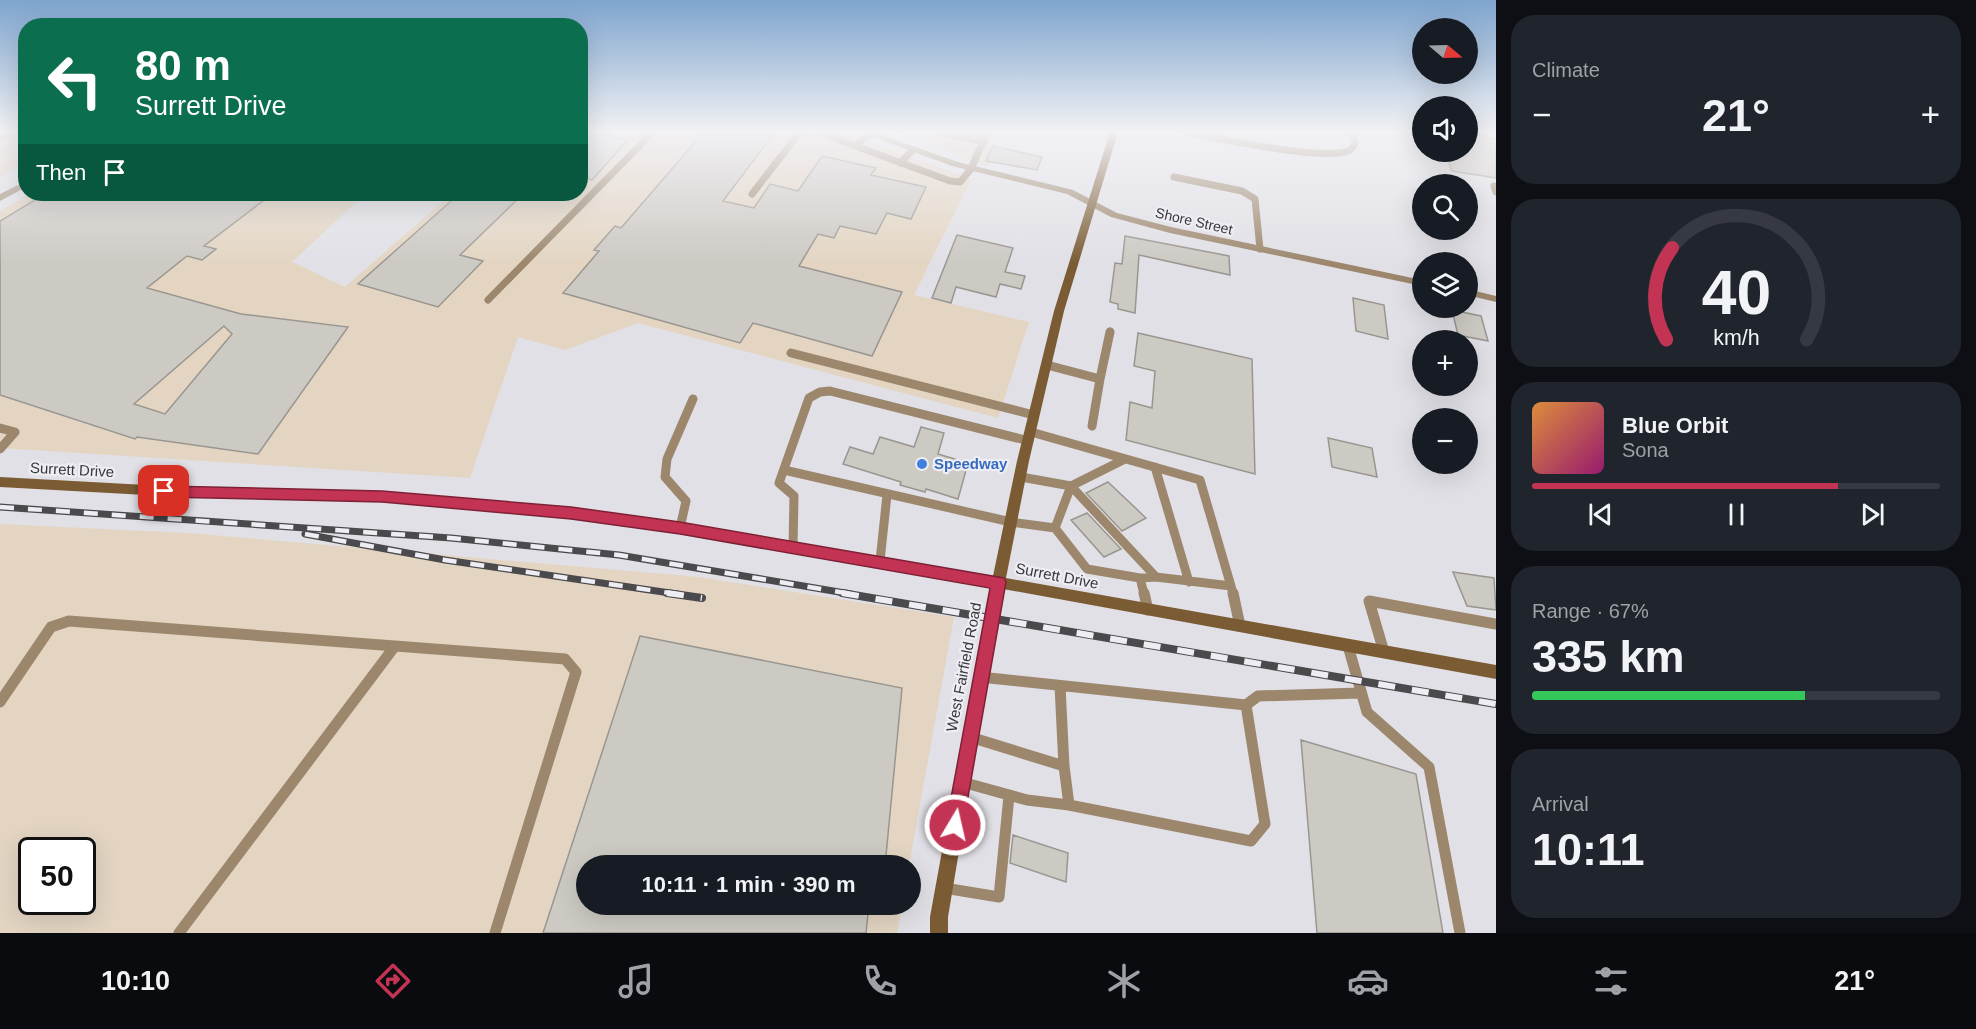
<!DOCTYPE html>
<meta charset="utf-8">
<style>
body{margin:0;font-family:Helvetica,sans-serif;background:#20242c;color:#f1f3f6;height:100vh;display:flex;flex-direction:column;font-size:22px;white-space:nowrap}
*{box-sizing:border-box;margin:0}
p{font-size:20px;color:#9ea1a6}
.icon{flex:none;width:33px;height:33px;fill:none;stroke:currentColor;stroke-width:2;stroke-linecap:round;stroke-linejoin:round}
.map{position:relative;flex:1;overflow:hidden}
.side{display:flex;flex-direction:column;gap:15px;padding:15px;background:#0d0f14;width:480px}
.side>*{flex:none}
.banner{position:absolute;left:18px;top:18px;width:570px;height:183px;border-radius:24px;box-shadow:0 6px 24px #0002;background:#0b6e4f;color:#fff;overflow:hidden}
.needle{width:39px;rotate:109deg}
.tools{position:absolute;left:1412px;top:18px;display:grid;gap:12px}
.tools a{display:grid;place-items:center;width:66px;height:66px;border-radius:50%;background:#171b24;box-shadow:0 6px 24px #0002;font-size:30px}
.speed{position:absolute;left:18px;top:837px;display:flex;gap:12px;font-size:30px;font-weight:700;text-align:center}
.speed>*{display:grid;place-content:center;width:78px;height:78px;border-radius:50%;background:#171b24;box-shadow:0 6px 24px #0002;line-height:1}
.speed .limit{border:3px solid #111;border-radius:9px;background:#fff;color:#111}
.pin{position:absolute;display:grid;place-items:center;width:51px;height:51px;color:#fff;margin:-26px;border-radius:12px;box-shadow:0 3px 9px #0006}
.me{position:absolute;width:66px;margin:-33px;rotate:9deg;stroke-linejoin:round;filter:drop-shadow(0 0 4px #0008)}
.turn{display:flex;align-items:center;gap:21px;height:126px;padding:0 18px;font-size:27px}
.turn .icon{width:78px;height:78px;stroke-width:2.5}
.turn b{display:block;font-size:42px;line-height:51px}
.then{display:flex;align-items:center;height:57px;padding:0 18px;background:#0003;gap:12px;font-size:22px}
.big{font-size:45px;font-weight:700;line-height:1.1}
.side .widget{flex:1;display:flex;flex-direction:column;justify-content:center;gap:9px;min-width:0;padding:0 21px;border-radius:24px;background:#20242c}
.side .dial{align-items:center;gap:0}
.dial svg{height:156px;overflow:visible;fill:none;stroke:#363941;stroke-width:7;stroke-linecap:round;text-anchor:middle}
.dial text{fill:#f1f3f6;stroke:none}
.song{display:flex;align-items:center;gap:18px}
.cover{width:72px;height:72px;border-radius:9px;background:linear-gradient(135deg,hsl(30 70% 55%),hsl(320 70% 35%))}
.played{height:6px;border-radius:3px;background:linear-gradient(90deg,#c33353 75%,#363941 75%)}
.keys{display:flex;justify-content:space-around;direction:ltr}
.heat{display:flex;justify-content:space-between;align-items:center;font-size:33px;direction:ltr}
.charge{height:9px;border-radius:4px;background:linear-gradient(90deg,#34c759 67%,#363941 0)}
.trip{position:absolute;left:576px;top:855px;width:345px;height:60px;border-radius:30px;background:#171b24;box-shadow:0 6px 24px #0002;font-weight:700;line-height:60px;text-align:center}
.tabs{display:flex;height:96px;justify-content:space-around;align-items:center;background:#090b0e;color:#9ea1a6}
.tabs .icon{width:42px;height:42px}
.tabs .current{color:#c33353}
.tabs b{font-size:27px;color:#f1f3f6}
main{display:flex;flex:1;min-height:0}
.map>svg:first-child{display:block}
.industrial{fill:#e3d5c2;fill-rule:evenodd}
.building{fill:#cdc9c3;stroke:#999690;stroke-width:1.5;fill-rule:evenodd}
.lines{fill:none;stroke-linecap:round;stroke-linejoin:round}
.lane-far2{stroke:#9c876d;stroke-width:7}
.lane-far1{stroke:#9c876d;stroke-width:9}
.lane{stroke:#9c876d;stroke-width:11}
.street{fill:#9c876d;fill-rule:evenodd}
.secondary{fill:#7a5b34;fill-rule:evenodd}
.rail-far1-casing{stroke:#4a494c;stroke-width:7}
.rail-casing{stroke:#4a494c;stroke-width:8}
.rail-far1{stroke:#eeedf4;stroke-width:4.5;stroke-dasharray:14;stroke-linecap:butt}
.rail{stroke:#eeedf4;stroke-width:6;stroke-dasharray:17;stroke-linecap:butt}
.route{fill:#c33353;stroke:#7f2136;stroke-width:1.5}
.shop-dot{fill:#3f7fe0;stroke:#eeedf4;stroke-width:2}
.labels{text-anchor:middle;stroke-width:4.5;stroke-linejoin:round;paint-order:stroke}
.far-street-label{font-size:14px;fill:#38373a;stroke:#eeedf4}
.shop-label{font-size:15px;font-weight:bold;fill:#366cbe;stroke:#eeedf4;text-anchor:start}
.street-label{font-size:15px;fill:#38373a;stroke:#eeedf4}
</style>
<main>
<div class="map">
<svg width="1496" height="933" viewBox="0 0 1496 933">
<rect width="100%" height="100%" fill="#e1e0e6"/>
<path class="industrial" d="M0,132H25V161L0,177Z
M581,132H843L971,179L914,295L1029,322L998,418L638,323L565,350L518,337L470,478L0,448V211L29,194H365L292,262L345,287L451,194H580Z
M893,132H1001L989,167Z
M0,524L188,533L699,577L954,617L909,865L586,866V904L902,905L897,933H0ZM32,850H82V902H32Z"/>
<path class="building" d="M580,132H592L628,140L592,180L580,177Z
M704,132H775L723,201L754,208L770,184L798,191L822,156L876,168L871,175L926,187L911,219L887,213L876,234L840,226L834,238L818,234L799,266L902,292L872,356L753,323L740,343L563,293L599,251L594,250L615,226L621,228Z
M1467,135L1496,139V178L1452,171L1445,152H1467Z
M993,146L1042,157L1037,170L986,161Z
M45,194H272L204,246L216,249L202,260L187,256L147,288L241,314L348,327L258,454L137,437L135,439L0,395V221ZM224,326L232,334L165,414L134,404Z
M459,194H523L460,255L483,261L438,307L358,284Z
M957,235L1013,248L1005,272L1025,276L1021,289L1000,284L996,297L956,287L951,303L932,298Z
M1125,236L1229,256L1230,275L1139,255L1135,313L1118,309V304L1110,302L1115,263L1122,264Z
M1353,298L1384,305L1388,339L1356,331Z
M1452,310L1481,316L1488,341L1458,335Z
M1138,333L1252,359L1255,474L1126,440L1130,402L1152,408L1155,371L1134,366Z
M921,427L944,433L938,454L968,463L958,499L926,489L925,492L900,485L901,482L843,464L850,447L873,454L880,437L914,447Z
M1328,438L1372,448L1377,477L1332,467Z
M1108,482L1146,518L1122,531L1086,493Z
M1087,513L1121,549L1104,557L1071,520Z
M1453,572L1494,578L1496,610L1467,606Z
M640,636L902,688L885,866H586V904H869L866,933H543Z
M1301,740L1416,774L1443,933H1317Z
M1013,835L1068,853L1066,882L1010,863Z"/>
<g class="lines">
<path class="lane-far2" d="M818,132L950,181L960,182L971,169L987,132
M939,132L984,142
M1186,132C1217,138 1321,161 1348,151C1353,149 1354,145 1355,140L1350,132
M0,137L14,132
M855,146L870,134
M900,163L913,150
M1174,177L1242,191L1255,199L1260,249
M1496,186H1494L1496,192
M752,194L800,132
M488,300L653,132
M1109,334L1110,331"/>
<path class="lane-far1" d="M791,353L1034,415
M1047,365L1100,379L1092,426
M1100,379L1110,332
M0,428L15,432L0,449
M1031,432L1200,480L1231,586L1156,577
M1155,467L1189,582
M784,470L1011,522L1055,528L1087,569L1140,578L1144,594
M1021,477L1071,486L1125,459
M680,528L686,501L665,477L667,459L693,399
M1055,528L1071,486L1156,577L1140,578
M793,547L794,496L779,483L809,398L820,392L830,391L1029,441
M880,561L887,495
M1231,586L1233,594"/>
<path class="lane" d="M1144,593L1148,610
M1233,593L1240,626
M1348,646L1367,712L1429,767L1460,933
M1384,652L1369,601L1496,624
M980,677L1246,705L1258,696L1360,693
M1060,686L1064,766
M0,702L51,627L69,621L565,659L576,672L495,933
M970,737L1064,766L1069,805L1251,841L1265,824L1246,705
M962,782L1027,800L1069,805
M944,888L999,897L1009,796
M179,933L395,646"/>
<path class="street" d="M860,132H873L958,162L1073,190L1117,213L1171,227L1422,280V286L1170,233L1111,217L1067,194L952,166Z
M26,181V187L0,201V194Z
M1467,289L1496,296V302L1467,295Z"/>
<path class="secondary" d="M1110,132H1118L1064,311L1029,461L1006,578L1496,665V679L1003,589L948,917V933H930V917L990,587L680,533L571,518L382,502L164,496L0,487V477L164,486L382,492L571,508L680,523L993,576L1017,461L1054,311Z"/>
<g class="rail-far1-casing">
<path id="rail-far1" d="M0,507L451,538L619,555L851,594
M305,534L445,560L677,594"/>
</g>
<g class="rail-casing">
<path id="rail" d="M667,593L702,598
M842,593L1496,704"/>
</g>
<use href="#rail-far1" class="rail-far1"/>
<use href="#rail" class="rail"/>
</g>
<linearGradient id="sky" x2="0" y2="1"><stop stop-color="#7ea4ce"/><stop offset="0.5" stop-color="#f2f1f4"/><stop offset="1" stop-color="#f2f1f4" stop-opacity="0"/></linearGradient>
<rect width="1496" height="263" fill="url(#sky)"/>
<path class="route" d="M164,486L382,491L571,507L680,522L1004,578L1006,582L962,831L955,834L948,831L946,825L990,588L680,534L571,519L382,502L164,497L159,495L157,491L159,487Z"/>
<circle class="shop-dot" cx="922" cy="464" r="6"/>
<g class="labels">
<g class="far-street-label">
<text transform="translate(1194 221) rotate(13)" y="5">Shore Street</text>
</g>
<g class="shop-label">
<text x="934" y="469">Speedway</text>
</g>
<g class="street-label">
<text transform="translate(72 470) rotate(3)" y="5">Surrett Drive</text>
<text transform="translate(1057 576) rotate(11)" y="5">Surrett Drive</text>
<text transform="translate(964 667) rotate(-79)" y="5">West Fairfield Road</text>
</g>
</g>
</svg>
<div class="tools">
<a><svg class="needle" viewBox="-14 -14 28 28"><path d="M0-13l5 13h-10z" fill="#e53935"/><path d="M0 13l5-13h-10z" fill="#9ea1a6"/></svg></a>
<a><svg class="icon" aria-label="sound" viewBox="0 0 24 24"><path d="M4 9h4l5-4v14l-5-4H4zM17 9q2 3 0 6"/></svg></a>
<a><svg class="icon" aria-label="search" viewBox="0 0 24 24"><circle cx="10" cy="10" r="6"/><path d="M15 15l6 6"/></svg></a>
<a><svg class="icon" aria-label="layers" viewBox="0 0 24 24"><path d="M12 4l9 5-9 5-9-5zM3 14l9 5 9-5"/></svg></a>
<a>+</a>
<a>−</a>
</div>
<div class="speed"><div class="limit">50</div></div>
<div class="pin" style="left:164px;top:491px;background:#d93025"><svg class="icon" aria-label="arrive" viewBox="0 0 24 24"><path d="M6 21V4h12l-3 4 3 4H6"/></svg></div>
<svg class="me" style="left:955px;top:825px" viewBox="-20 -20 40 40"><circle r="17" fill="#c33353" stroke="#fff" stroke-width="3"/><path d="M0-11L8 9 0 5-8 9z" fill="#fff"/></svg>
<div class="trip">10:11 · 1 min · 390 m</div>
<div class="banner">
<div class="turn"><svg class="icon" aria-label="left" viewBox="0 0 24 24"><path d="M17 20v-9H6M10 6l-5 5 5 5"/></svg><div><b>80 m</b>Surrett Drive</div></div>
<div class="then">Then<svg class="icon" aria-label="arrive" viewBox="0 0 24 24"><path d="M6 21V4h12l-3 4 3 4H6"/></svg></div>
</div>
</div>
<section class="side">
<div class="widget"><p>Climate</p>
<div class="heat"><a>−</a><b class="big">21°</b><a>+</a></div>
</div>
<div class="widget dial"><svg viewBox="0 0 100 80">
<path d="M14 69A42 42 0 1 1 86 69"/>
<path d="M14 69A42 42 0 0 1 17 22" stroke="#c33353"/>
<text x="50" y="56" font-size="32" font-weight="700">40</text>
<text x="50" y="72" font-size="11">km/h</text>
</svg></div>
<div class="widget">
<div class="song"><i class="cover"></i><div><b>Blue Orbit</b><p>Sona</p></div></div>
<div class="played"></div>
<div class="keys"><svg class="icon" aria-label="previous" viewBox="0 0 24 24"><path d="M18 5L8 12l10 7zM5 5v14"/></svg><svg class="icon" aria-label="pause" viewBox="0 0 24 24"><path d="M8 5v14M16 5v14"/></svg><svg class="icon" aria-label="next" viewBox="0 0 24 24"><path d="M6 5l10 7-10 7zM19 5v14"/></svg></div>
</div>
<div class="widget"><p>Range · 67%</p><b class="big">335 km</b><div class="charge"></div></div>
<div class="widget"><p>Arrival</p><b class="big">10:11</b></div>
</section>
</main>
<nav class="tabs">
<b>10:10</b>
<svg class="icon current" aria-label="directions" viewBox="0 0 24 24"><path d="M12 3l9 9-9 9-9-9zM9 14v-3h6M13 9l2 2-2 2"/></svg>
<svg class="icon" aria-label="music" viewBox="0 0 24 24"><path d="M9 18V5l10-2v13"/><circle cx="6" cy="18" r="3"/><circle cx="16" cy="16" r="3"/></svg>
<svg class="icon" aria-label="phone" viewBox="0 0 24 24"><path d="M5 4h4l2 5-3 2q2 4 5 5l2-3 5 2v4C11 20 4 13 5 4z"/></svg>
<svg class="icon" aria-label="climate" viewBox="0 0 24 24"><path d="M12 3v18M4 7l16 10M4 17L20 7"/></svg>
<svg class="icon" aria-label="car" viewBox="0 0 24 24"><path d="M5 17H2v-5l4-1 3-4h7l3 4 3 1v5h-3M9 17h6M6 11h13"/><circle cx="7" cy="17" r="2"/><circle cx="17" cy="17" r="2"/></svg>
<svg class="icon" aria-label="filters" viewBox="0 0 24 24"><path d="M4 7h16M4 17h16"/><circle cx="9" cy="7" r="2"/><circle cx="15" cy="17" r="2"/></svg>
<b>21°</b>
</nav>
